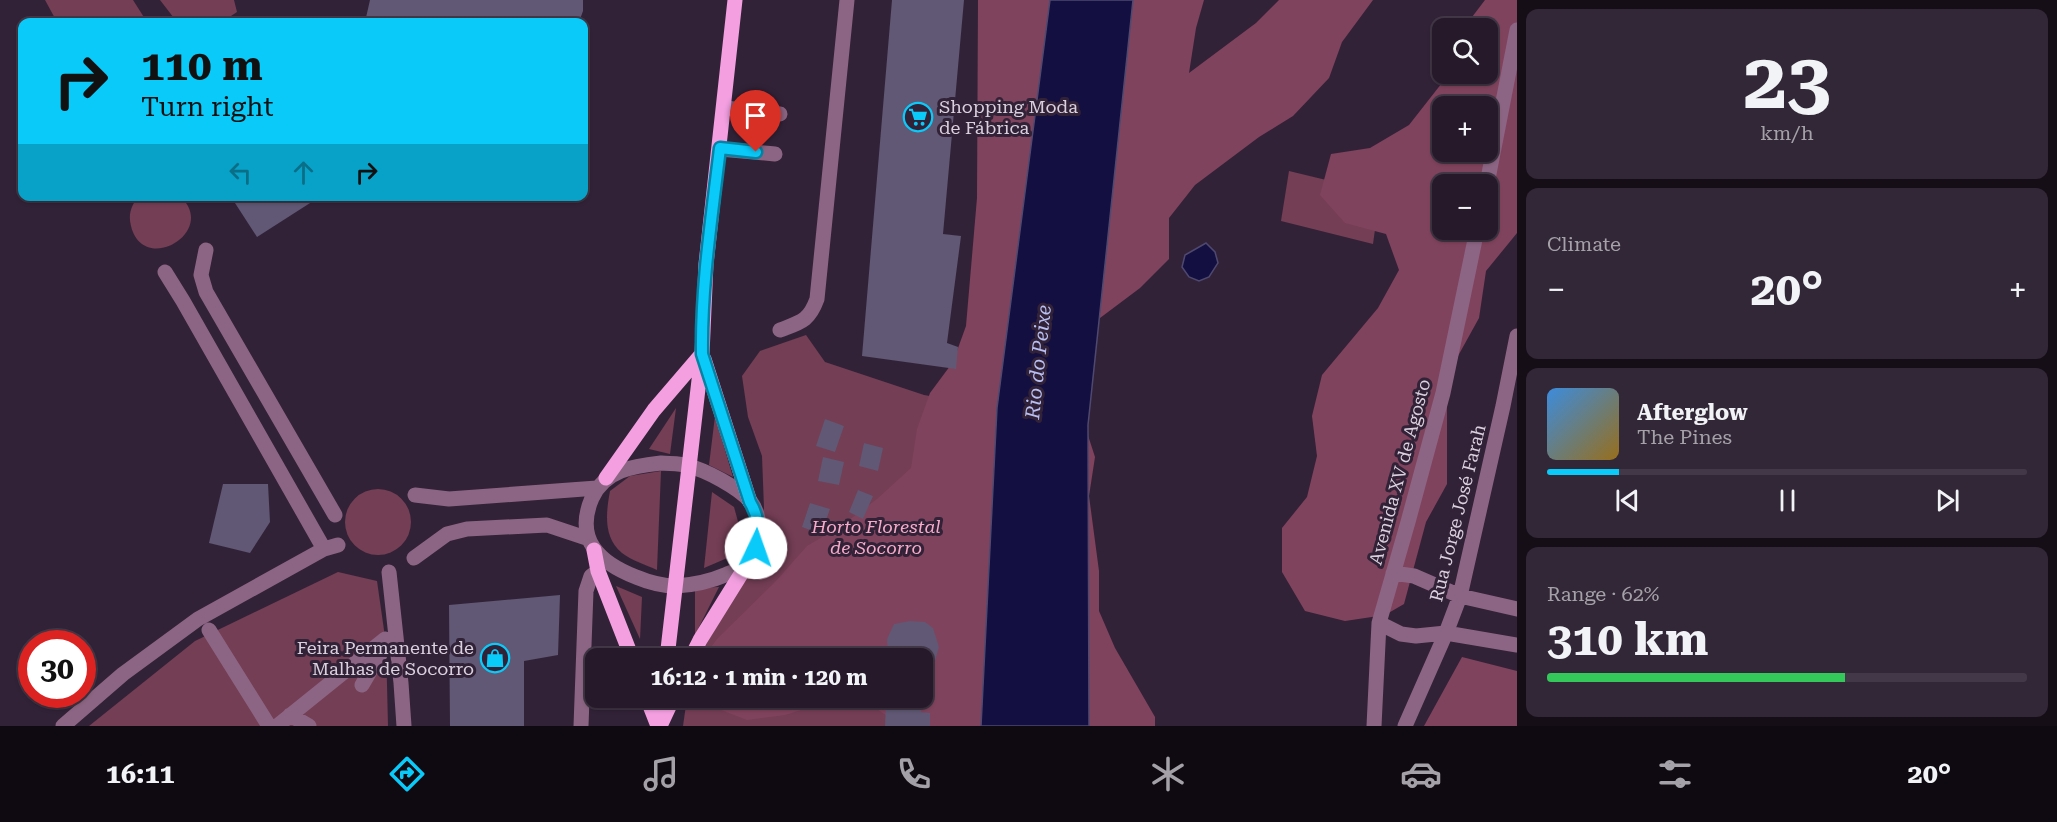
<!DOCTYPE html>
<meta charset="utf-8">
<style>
body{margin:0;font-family:"Roboto Serif",serif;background:#322736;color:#f1f3f6;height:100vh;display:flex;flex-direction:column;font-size:22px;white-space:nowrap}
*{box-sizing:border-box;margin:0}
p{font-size:20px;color:#a4a1a8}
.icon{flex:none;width:33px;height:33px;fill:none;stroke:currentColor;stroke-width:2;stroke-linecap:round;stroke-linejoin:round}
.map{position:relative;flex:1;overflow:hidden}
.details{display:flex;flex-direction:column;gap:9px;padding:9px;background:#150e17;width:540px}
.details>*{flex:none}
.guide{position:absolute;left:18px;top:18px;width:570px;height:183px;border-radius:12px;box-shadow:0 2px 4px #0004,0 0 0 2px #423847;background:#0acafa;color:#111;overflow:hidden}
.tools{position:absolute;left:1432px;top:18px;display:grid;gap:12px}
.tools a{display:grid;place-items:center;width:66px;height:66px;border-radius:12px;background:#261a2a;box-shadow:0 2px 4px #0004,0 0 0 2px #423847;font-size:30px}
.speed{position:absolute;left:18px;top:630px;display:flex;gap:12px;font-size:30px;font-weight:700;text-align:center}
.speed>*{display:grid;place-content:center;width:78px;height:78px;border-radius:50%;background:#261a2a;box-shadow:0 2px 4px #0004,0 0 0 2px #423847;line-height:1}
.speed .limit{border:9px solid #d22;background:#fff;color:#111}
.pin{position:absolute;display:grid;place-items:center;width:51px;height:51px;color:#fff;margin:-62px -26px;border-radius:50% 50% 50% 0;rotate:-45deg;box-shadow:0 0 6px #0007}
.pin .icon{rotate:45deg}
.me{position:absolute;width:66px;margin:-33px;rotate:3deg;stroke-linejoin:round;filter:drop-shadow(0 0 4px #0008)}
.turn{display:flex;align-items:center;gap:21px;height:126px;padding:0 24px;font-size:27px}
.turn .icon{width:78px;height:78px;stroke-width:2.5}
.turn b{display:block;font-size:42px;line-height:51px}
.lanes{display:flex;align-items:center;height:57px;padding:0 24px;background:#0003;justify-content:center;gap:30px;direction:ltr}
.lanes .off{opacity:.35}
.big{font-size:45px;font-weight:700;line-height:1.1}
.details .tile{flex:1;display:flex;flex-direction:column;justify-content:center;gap:9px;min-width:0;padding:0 21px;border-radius:12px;background:#322736}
.details .dial{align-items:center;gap:0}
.dial b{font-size:78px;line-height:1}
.song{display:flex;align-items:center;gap:18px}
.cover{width:72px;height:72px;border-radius:9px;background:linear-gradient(135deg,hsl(210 70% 55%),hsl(40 70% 35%))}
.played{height:6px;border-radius:3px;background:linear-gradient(90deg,#0acafa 15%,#423847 15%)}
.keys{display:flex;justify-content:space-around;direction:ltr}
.heat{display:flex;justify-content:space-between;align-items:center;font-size:33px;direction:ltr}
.charge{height:9px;border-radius:4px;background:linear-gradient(90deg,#34c759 62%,#423847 0)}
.trip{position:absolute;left:585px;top:648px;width:348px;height:60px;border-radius:12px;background:#261a2a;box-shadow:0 2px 4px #0004,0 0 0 2px #423847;font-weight:700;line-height:60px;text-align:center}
.menu{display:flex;height:96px;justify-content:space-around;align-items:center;background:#0f0a11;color:#a4a1a8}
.menu .icon{width:42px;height:42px}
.menu .current{color:#0acafa}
.menu b{font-size:27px;color:#f1f3f6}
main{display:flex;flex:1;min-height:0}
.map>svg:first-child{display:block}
.green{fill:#743e55}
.forest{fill:#80435d;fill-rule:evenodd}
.water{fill:#130f41;stroke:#4f4970;stroke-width:1.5}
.building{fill:#605874}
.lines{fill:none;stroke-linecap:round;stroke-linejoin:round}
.minor{stroke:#8d6584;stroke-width:15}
.major{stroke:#f39fe0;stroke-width:15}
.route-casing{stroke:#0683a2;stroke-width:15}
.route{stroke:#0acafa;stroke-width:10}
.labels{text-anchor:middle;stroke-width:6;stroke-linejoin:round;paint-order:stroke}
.poi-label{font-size:18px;fill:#dad0de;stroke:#322238;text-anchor:start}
.street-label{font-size:18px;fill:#dad0de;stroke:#322238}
.park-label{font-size:18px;font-style:italic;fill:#f7abc9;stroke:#322238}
.water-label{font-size:20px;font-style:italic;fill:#b8bff2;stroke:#322238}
</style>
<main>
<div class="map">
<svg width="1517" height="726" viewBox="0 0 1517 726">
<rect width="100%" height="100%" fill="#322238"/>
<path class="green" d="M45,0H133L147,22H57Z
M160,0H234L237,12L222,22H177Z
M1289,171L1380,193L1373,244L1281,221Z
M180,196C219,232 143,276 131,226C128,215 131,205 139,196Z
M806,335L825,362L924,395L997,408L981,726H683L687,698H922V658H698L757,559L764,508L762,456L748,417L742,376L760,351Z
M676,408L670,454L649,449Z
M715,416L733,477L709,465Z
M661,471L657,570C646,565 631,560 622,553C603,537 606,513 610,491L630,476Z
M345 522a33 33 0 1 1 66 0a33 33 0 1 1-66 0Z
M712,492L734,507L742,536L732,556L704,568Z
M338,572L377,581L386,644L388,726H89L195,641Z
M616,586L642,597L640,639Z
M719,587L695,635V588Z"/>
<path class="forest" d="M978,0H1204L1196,28L1189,73L1256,23L1279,0H1373L1342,42L1329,78L1293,116L1259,137L1195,185L1169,218V259L1140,288L1072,339L1081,414L1095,457L1089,496L1099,571V611L1115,648L1155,717V726H902L862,699L824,703L785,715L747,720L711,706L707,698H922V658H703L717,639L776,581L807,546L841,526L877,499L911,468L917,429L930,393L953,362L966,326L977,198Z
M1485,0H1517V233L1486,271L1479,318L1458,356L1447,397V484L1426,522L1404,604L1385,615L1345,621L1305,611L1282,572V528L1307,497L1317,456L1312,416L1322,375L1378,308L1399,270L1386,234L1345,223L1320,195L1331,154L1370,148L1409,125L1449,74H1488V28H1467L1469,21ZM1443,106H1488V152H1443ZM1443,184H1488V230H1443Z
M1462,657L1517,671V726H1424Z"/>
<path class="water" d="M1050,0H1133L1088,425L1089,726H981L997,408Z
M1206,243L1215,252L1218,263L1209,277L1199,281L1189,277L1182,267L1185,255Z"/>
<path class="building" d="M370,0H583V11L579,22H365Z
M892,0H964L943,234L961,236L947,343L958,347L956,369L862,356Z
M246,196H321L257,237L235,203Z
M825,419L844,426L835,452L816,446Z
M864,443L883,448L878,471L859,466Z
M823,457L844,462L839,485L818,481Z
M223,484H268L270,522L250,553L209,543Z
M858,490L873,496L863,519L849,512Z
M810,503L830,509L821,534L802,527Z
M560,595L558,655L524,661V726H450L449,605Z
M910,621L925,622L933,628L939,647L935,661L922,669V658H891L888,653L887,639L894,624Z
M903,698H921V712L930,713V726H885L886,703L903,704Z"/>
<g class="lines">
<path class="minor" d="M725,108L780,114
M720,149L775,154
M1487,184L1517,30
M206,250L201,275L206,292L335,515
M165,272L183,301L324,549
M780,330C801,322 809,321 817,299L847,0
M661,463C669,464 680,463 688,466C706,470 739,488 751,502C758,511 760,526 759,537C758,546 753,559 746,565C741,570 731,572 725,575C711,581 692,585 676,586C663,586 648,582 636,577C600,563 574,540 592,498C605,470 633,466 661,463Z
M415,495L449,499L597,488
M414,558L447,534L467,529L547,525L589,539
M389,572L401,683L404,726
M1393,573L1414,576L1460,596L1517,609
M1379,623L1401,634L1416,636L1446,633L1517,645
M209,630L269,726
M362,685L386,644
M290,715L309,726
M63,726L123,674L198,619L324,549L338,545
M277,726L385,639
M581,726L586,591L591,576L598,571
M1374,726L1379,623L1408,522L1443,393L1477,230
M1405,726L1446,633L1460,596L1503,406L1517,336"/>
<path class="major" d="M704,359L750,502
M606,478L654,410L702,354
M594,550L598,571L632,658
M667,658L702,354L706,264L735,0
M691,658L700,640L746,566
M647,698L658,726
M660,726L673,698"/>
</g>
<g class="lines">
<g class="route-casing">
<path id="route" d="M756,548C760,531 759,517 750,502L702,354C701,285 712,216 720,148L756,152"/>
</g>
<use href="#route" class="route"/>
</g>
<defs>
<g id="supermarket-ring" transform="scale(1.5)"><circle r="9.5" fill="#322238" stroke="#0acafa" stroke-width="1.5"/><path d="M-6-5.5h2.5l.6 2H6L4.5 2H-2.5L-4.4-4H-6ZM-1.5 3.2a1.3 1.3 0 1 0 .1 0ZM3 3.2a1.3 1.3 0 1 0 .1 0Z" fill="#0acafa"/></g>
<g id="shop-ring" transform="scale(1.5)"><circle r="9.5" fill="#322238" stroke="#0acafa" stroke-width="1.5"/><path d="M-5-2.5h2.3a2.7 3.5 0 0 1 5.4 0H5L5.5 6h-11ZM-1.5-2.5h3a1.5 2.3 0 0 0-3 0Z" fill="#0acafa"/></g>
</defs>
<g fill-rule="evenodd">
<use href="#supermarket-ring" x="918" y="117"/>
<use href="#shop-ring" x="495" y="658"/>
</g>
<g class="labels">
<g class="poi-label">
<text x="939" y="113">Shopping Moda<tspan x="939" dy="21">de Fábrica</tspan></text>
<text x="474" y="654" text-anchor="end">Feira Permanente de<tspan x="474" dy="21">Malhas de Socorro</tspan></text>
</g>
<g class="street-label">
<text transform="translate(1400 472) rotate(-75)" y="6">Avenida XV de Agosto</text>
<text transform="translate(1458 513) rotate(-76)" y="6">Rua Jorge José Farah</text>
</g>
<g class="park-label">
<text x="876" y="533">Horto Florestal<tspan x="876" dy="21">de Socorro</tspan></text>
</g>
<g class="water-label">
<text transform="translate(1038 362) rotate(-84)" y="7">Rio do Peixe</text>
</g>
</g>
</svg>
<div class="tools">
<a><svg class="icon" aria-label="search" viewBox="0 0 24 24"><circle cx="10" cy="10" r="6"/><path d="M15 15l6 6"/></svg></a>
<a>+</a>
<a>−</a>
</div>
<div class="speed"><div class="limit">30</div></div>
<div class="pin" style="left:756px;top:152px;background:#d93025"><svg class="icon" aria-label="arrive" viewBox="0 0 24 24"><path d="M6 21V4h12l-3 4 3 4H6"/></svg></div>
<svg class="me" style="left:756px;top:548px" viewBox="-20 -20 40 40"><circle r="19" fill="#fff"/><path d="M0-13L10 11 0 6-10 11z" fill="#0acafa"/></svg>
<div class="trip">16:12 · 1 min · 120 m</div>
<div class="guide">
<div class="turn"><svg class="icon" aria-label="right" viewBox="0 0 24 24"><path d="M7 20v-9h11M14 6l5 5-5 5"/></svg><div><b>110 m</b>Turn right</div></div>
<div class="lanes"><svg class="icon off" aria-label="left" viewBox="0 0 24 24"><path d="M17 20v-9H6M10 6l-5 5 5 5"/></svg><svg class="icon off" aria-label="ahead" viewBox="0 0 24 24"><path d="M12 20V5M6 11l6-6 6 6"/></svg><svg class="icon" aria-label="right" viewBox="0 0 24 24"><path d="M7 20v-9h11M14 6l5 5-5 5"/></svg></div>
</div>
</div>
<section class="details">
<div class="tile dial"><b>23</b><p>km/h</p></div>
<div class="tile"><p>Climate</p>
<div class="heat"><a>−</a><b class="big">20°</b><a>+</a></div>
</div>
<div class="tile">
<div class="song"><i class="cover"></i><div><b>Afterglow</b><p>The Pines</p></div></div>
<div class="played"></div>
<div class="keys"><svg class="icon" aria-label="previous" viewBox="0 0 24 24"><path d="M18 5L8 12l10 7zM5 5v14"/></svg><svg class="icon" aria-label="pause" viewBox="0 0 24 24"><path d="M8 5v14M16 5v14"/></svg><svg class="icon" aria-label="next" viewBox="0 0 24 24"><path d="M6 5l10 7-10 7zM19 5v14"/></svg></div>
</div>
<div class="tile"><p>Range · 62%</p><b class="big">310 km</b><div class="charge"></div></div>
</section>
</main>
<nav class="menu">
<b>16:11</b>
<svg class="icon current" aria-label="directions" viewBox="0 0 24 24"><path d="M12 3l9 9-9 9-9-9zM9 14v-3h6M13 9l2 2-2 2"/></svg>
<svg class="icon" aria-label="music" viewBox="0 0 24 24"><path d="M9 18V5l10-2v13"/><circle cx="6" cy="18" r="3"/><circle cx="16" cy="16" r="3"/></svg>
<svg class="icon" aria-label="phone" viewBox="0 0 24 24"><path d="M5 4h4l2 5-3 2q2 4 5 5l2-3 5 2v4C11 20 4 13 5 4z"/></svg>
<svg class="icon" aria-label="climate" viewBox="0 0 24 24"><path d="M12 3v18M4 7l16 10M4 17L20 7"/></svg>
<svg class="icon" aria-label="car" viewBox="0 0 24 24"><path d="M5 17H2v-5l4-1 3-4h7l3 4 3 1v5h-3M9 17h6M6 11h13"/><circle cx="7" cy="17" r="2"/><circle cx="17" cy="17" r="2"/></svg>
<svg class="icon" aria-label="filters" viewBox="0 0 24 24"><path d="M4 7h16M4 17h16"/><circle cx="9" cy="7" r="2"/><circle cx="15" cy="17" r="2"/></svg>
<b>20°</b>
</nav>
